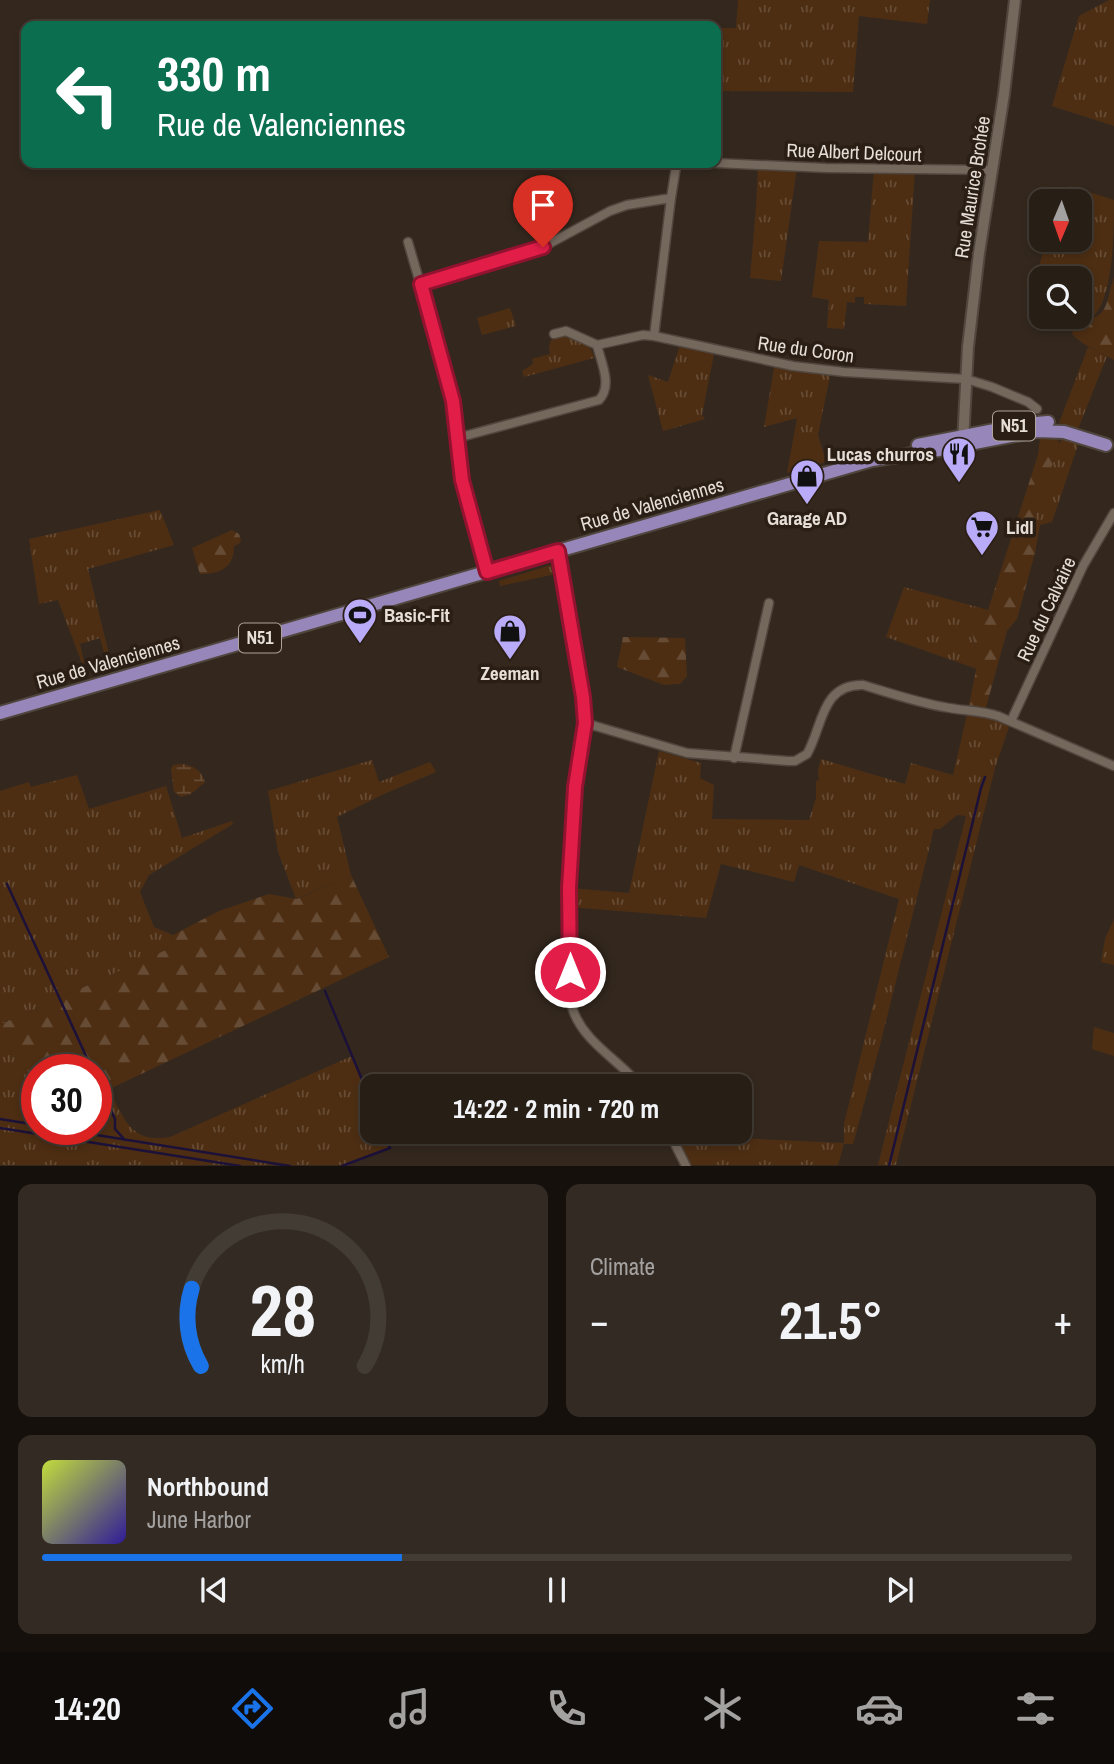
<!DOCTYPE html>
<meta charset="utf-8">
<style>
body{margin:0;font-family:"Archivo Narrow",sans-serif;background:#332b23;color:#f1f3f6;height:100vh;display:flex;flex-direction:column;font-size:26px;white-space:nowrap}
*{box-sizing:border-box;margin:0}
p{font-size:23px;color:#a4a2a1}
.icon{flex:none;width:38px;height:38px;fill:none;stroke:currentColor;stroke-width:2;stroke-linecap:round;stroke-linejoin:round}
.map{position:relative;height:1166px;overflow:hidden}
.panel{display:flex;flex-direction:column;gap:18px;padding:18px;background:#15100c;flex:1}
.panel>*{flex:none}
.banner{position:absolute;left:21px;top:21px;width:700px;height:147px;border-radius:14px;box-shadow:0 4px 10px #0003,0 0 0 2px #433c35;background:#0b6e4f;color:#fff;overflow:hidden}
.needle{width:46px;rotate:182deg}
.controls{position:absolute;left:1029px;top:189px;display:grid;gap:14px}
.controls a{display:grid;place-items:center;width:63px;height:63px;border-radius:14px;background:#271e16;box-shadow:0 4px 10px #0003,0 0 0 2px #433c35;font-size:35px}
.speed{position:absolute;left:21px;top:1054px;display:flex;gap:14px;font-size:35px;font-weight:700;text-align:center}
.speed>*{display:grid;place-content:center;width:91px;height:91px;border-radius:50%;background:#271e16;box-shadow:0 4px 10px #0003,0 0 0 2px #433c35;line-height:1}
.speed .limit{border:10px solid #d22;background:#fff;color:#111}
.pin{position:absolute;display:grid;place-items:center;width:60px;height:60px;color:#fff;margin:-72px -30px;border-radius:50% 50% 50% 0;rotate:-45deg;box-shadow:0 0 7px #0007}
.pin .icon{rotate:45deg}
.me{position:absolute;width:77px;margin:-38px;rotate:0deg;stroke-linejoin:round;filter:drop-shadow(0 0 5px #0008)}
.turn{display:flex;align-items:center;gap:24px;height:147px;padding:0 21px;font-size:32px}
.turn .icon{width:91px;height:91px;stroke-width:2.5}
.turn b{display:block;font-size:49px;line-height:60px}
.big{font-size:52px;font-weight:700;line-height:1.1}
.panel .card{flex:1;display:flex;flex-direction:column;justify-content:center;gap:10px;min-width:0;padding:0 24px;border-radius:14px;background:#332b23}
.panel .dial{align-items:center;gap:0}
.dial svg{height:182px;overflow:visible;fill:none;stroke:#433c35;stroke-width:7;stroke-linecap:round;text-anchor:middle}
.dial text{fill:#f1f3f6;stroke:none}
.song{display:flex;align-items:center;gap:21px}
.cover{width:84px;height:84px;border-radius:10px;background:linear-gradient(135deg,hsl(70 70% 55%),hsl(250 70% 35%))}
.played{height:7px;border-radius:4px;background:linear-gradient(90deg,#1a73e8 35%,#433c35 35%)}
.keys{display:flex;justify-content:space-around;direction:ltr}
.heat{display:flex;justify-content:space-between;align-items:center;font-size:38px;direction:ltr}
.panel .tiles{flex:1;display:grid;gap:18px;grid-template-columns:1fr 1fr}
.card:last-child{grid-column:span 2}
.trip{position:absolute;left:360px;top:1074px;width:392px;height:70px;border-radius:14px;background:#271e16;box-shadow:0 4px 10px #0003,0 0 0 2px #433c35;font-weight:700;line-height:70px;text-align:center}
.menu{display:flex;height:112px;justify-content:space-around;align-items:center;background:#100c09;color:#a4a2a1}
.menu .icon{width:49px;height:49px}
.menu .selected{color:#1a73e8}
.menu b{font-size:32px;color:#f1f3f6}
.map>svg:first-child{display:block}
.grass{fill:url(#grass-tufts)}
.forest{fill:url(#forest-firs)}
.wetland{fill:url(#wetland-marsh)}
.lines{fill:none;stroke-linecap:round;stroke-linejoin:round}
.stream{stroke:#1c1139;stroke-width:2.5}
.street-casing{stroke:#50463e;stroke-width:11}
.secondary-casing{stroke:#50463e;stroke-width:14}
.primary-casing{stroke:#50463e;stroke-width:16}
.street{stroke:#74675c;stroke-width:8}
.secondary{stroke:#74675c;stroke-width:10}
.primary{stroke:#9786b9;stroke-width:12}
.route-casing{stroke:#92132f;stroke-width:18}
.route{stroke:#e11d48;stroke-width:12}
.labels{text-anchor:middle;stroke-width:7;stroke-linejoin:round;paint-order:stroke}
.shield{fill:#2a1e15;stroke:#aea49d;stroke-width:2}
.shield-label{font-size:18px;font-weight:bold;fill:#e6ded7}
.street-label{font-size:19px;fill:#e6ded7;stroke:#2a1e15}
.poi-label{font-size:19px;font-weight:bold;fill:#e6ded7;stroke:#2a1e15}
</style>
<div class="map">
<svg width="1114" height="1166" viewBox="0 0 1114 1166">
<defs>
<pattern id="grass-tufts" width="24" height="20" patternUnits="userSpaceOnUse" patternTransform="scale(1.75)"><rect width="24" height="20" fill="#4d2e13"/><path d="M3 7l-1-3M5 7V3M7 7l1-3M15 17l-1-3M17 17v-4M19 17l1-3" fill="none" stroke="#674c35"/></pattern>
<pattern id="forest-firs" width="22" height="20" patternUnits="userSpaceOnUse" patternTransform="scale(1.75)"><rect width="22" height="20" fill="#4d2e13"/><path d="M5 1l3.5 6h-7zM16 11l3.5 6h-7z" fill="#674c35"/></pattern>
<pattern id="wetland-marsh" width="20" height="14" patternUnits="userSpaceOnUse" patternTransform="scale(1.75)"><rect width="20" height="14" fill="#4d2e13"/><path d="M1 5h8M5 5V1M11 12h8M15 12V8" fill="none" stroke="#674c35"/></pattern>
</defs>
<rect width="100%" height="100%" fill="#34281e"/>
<path class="grass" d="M738,0H930L927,24L859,16L853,92L716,91V28H736Z
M1109,0H1114V126L1052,106L1079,16Z
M758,165L797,167L781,281L750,278L756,208Z
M874,169L915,170L906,306L864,304V297H855V303L847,302L844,329L827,328L829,300L812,297L819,241L868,242Z
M1070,186L1114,200C1114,230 1114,312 1086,321C1075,323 1065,319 1054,317H1080V278H1041V314L1028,310L1046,240H1080V201H1066Z
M510,308L516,326L482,335L477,318Z
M563,334C579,341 590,340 594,358L524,377L522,371L533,364L532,359L550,354L549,348L551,340Z
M681,342L715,349L702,415L705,419L663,431L648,375L668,382Z
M1088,347L1107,356L1078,429L1059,423Z
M775,362L831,371L818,435L826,462L787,473L797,418L764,427Z
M1064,432L1079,442L1052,522L1040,525L1033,522L1042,494Z
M160,510L174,545L88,569L110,658L106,660L100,638L80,644L85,666H83L58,600L39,604L29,539Z
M554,564L556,574L500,586L499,581Z
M904,587L988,610L972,632L978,660L977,669L886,637Z
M968,710L1011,721L995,768L896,1165H878L966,816L957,815L940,829H934L879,1049L853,1144H844L838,1165H686L670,1135L844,1143V1124L899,899L799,865L794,882L721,864L706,918L569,907V888L629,893L659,751L701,763L700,778L714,785L712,819L809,820L816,798V781L819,780L818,770L821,759L905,784L911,763L953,775Z
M372,760L379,782L430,762L436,772L384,794L337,817L351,875L296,899L278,852L268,791Z
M77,775L89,809L166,786L182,838L232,821L233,824L149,875L140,892L154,927L173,935L166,950L0,1025V791L29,782L31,787Z
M1114,919V965L1101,962L1105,939Z
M1094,1027L1114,1033V1056L1092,1049Z
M0,1042L37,1081V1129H96V1093L109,1089C124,1119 131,1144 170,1137L352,1056L373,1106V1132H384L390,1148L342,1165H0Z"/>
<path class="forest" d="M1114,277V360C1099,351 1084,347 1072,334L1074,322C1111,318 1104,306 1114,277Z
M1056,438L1060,443L1042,494L1033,522L1040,525L1035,553L1017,619L1007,631L985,711L968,710L978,660L972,632L988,610L1038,455L1040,439Z
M232,530L239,534L241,540L239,544L234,546C234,568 220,574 200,574L192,548Z
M623,637L685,638L687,676L680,684L664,685L617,667Z
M351,875L389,957L103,1092L96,1093V1069H37V1081L0,1042V1025L166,950L173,935L219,911L269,894L297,899Z"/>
<path class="wetland" d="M181,764C193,765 201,770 205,782L191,794L181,797L174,792L171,769L173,765Z"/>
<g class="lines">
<path class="stream" d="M7,884L92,1069
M325,991L373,1106
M96,1078L115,1119V1129L125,1140
M0,1119L37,1125
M0,1128L240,1166
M59,1129L290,1166
M342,1166L390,1148L384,1132
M889,1166L981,788L985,777"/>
<g class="street-casing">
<path id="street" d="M716,163L826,168L992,170
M408,242L447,376L453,401L462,480L487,572
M421,284L543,247L610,211L627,205L671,198
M554,334L566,331L597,345
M654,336L671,198L676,167L679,164L683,163
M457,438L599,400C613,386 601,362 597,345L643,335L654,336L793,366L844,372L966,379L992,387L1028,402L1037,409
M558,551L583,697L585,723L575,787L569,888L570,993C571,999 571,1005 573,1010C584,1043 621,1061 641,1087
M1011,721L1083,566L1114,513
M585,723L687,753L788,761H795L807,754C823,726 821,684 863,685C890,693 916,702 944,707C962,711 980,710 998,716L1114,766
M734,758L769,603
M669,1132L686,1166"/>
</g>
<g class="secondary-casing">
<path id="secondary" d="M963,442L968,347L979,253L1004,94L1015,0"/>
</g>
<g class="primary-casing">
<path id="primary" d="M918,445L1025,424L1048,422
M0,713L872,460L933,451L1037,431L1064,432L1106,445"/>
</g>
<use href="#street" class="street"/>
<use href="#secondary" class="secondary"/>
<use href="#primary" class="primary"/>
</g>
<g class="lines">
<g class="route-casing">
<path id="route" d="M543,247L421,284L453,401L462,480L487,572L558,551L583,697L585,723L575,787L569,888L570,972"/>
</g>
<use href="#route" class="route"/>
</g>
<defs>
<g id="restaurant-pin" transform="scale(1.75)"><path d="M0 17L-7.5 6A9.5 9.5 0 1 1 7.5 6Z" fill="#b9abf7" stroke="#2a1e15"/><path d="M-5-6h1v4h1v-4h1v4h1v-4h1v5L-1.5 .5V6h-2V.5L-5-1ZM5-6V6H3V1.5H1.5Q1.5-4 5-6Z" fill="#111"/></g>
<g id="shop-pin" transform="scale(1.75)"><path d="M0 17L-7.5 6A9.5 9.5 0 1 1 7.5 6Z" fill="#b9abf7" stroke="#2a1e15"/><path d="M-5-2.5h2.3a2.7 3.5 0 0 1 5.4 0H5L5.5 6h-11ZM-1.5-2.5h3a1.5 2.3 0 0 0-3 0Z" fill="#111"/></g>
<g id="supermarket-pin" transform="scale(1.75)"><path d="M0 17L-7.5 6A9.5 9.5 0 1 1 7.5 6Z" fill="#b9abf7" stroke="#2a1e15"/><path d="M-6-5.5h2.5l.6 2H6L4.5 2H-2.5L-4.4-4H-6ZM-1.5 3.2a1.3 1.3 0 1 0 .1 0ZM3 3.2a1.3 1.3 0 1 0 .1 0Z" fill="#111"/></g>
<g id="stadium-pin" transform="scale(1.75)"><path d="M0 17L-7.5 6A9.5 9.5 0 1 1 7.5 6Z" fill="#b9abf7" stroke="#2a1e15"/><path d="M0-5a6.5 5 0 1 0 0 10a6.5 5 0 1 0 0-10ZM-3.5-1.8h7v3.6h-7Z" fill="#111"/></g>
</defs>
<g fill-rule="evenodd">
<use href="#restaurant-pin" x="959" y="454"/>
<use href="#shop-pin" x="807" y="476"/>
<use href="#supermarket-pin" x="982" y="527"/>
<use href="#stadium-pin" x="360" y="615"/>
<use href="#shop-pin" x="510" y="631"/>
</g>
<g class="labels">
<g class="shield">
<rect x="993" y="411.5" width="42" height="29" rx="5"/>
<rect x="239" y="623.5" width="42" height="29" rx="5"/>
</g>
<g class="shield-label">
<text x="1014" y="432">N51</text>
<text x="260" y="644">N51</text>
</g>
<g class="street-label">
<text transform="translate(854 152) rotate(2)" y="7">Rue Albert Delcourt</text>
<text transform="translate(972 187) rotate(-81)" y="7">Rue Maurice Brohée</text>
<text transform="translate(806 349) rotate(8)" y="7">Rue du Coron</text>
<text transform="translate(652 504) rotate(-16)" y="7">Rue de Valenciennes</text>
<text transform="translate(1046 609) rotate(-65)" y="7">Rue du Calvaire</text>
<text transform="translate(108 662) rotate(-16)" y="7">Rue de Valenciennes</text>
</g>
<g class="poi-label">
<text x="934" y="461" text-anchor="end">Lucas churros</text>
<text x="807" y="525">Garage AD</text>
<text x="1006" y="534" text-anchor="start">Lidl</text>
<text x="384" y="622" text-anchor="start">Basic-Fit</text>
<text x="510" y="680">Zeeman</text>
</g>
</g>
</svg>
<div class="controls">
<a><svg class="needle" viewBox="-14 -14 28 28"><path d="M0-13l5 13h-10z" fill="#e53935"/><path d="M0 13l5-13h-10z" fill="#a4a2a1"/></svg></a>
<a><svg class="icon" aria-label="search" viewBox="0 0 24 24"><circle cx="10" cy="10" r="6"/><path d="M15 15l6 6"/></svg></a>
</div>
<div class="speed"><div class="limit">30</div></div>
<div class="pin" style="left:543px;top:247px;background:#d93025"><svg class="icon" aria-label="arrive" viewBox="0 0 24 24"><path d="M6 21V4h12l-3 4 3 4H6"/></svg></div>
<svg class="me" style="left:570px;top:972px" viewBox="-20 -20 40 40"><circle r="17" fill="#e11d48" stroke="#fff" stroke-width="3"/><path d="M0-11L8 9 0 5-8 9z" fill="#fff"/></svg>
<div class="trip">14:22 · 2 min · 720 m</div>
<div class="banner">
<div class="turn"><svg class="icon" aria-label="left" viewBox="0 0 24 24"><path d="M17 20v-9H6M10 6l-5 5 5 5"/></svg><div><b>330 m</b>Rue de Valenciennes</div></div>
</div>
</div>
<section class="panel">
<div class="tiles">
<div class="card dial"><svg viewBox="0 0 100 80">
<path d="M14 69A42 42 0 1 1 86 69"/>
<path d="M14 69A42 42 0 0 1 10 35" stroke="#1a73e8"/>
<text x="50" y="56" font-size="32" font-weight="700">28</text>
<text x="50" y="72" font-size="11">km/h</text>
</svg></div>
<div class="card"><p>Climate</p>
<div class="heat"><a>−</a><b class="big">21.5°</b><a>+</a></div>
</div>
<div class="card">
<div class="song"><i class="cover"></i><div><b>Northbound</b><p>June Harbor</p></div></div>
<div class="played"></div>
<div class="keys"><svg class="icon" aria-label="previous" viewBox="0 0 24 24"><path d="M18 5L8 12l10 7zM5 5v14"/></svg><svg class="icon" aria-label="pause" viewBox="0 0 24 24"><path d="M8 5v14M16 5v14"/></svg><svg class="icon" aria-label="next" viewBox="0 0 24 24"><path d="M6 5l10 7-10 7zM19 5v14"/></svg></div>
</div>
</div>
</section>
<nav class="menu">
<b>14:20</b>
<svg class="icon selected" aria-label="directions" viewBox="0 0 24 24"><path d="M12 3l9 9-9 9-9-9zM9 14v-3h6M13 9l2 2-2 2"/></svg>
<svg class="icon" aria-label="music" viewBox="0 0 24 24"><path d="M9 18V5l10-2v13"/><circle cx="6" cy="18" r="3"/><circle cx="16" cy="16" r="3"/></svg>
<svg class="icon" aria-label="phone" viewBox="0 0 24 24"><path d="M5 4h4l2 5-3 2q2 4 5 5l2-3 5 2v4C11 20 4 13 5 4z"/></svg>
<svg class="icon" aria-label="climate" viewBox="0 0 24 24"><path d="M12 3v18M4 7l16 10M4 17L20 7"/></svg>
<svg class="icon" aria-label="car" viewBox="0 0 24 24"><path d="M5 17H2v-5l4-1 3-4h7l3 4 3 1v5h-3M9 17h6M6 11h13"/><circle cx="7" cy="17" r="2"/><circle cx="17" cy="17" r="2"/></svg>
<svg class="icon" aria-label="filters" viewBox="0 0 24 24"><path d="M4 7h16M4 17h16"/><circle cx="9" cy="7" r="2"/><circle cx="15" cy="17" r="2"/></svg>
</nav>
